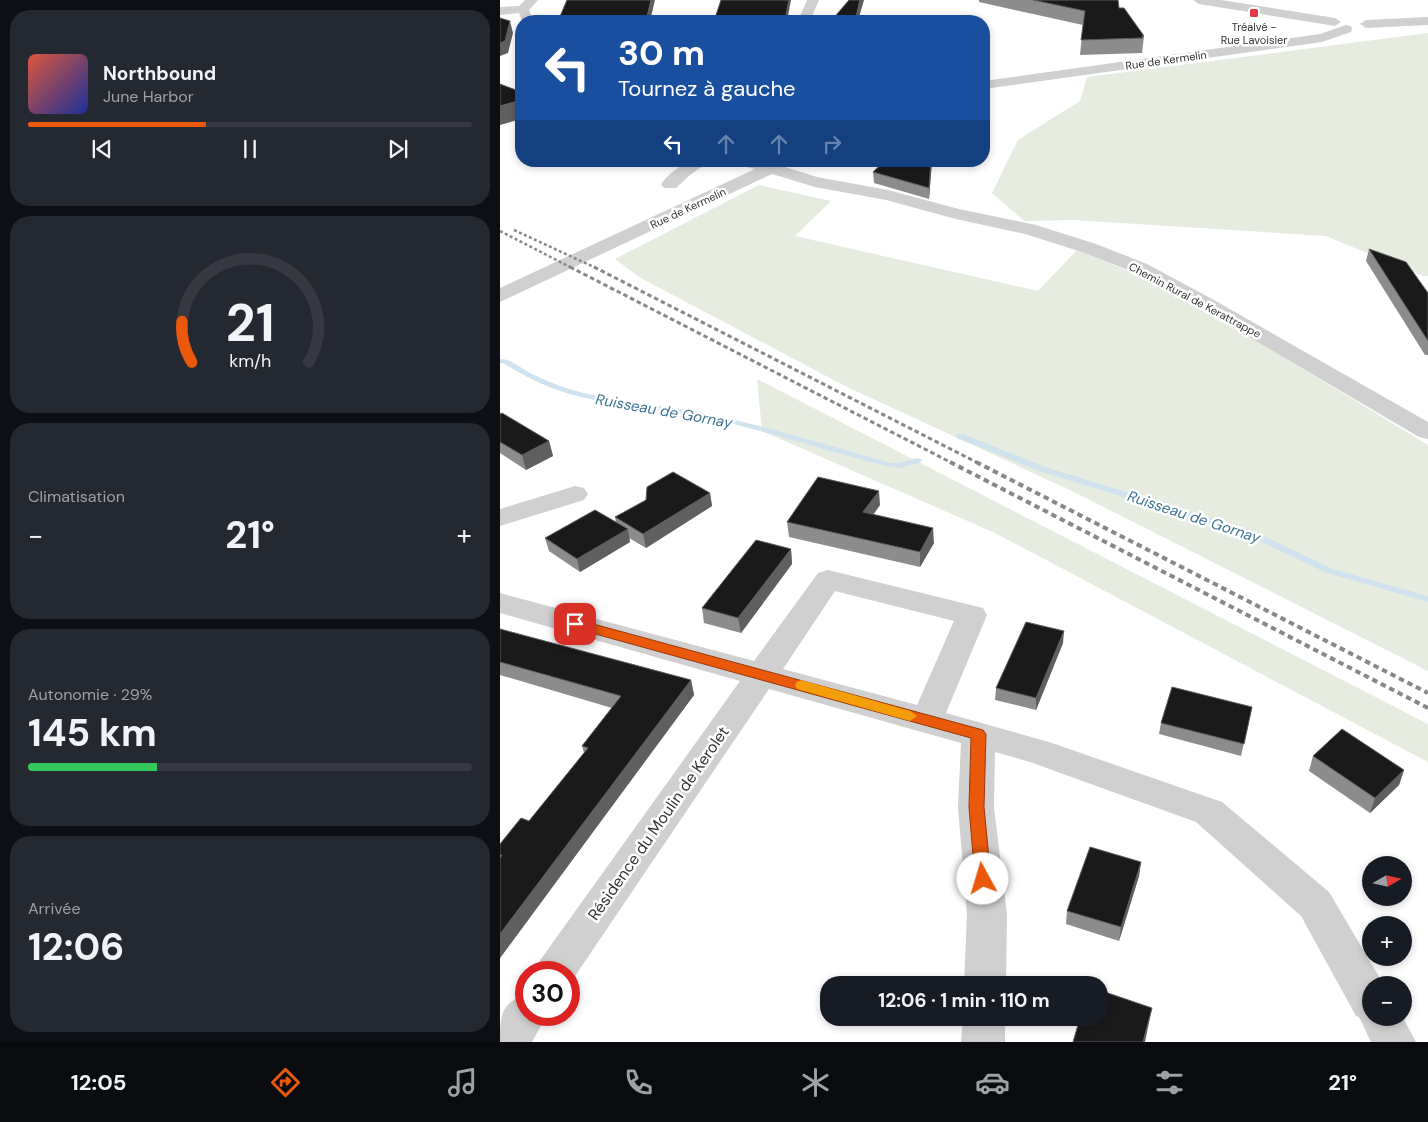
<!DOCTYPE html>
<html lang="fr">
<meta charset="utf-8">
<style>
body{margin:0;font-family:"DM Sans",sans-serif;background:#242831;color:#f1f3f6;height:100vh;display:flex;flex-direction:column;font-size:19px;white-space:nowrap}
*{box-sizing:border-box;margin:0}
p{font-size:16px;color:#9ea1a6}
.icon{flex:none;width:28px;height:28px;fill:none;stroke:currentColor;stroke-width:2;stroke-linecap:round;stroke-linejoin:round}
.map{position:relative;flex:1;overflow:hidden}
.sheet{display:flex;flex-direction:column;gap:10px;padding:10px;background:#0d0f14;width:500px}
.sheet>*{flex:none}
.banner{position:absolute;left:15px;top:15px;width:475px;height:152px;border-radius:20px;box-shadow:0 2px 8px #0003;background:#1a4fa0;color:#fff;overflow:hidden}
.needle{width:32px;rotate:81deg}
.tools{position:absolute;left:862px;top:856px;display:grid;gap:10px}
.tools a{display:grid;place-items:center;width:50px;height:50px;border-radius:50%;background:#171b24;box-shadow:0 2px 8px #0003;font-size:25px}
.speed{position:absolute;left:15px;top:961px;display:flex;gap:10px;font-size:25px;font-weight:700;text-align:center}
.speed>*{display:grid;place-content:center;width:65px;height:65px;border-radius:50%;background:#171b24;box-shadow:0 2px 8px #0003;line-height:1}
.speed .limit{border:8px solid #d22;background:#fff;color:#111}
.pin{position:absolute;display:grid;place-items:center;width:42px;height:42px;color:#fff;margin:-21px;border-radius:10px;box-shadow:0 2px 8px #0006}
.me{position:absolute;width:55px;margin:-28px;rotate:354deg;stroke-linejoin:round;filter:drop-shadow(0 0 4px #0008)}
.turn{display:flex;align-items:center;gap:18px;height:105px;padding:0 20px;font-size:22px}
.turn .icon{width:65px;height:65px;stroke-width:2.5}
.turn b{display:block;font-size:35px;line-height:42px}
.lanes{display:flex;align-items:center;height:48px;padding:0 20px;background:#0003;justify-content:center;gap:25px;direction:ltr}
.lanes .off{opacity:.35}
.big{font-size:38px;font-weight:700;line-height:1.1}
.sheet .widget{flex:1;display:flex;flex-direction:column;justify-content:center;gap:8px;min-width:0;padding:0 18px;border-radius:20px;background:#242831}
.sheet .dial{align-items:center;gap:0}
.dial svg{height:130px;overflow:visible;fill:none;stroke:#363941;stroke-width:7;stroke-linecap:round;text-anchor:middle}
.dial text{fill:#f1f3f6;stroke:none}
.song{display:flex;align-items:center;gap:15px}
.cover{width:60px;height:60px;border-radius:8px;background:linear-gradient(135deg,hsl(10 70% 55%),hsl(230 70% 35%))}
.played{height:5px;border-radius:2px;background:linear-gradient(90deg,#ea580c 40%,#363941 40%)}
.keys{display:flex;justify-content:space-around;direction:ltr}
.heat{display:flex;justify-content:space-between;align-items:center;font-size:28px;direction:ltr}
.charge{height:8px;border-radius:4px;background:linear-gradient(90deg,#34c759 29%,#363941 0)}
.trip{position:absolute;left:320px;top:976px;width:288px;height:50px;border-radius:20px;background:#171b24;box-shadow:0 2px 8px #0003;font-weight:700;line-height:50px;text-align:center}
.tab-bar{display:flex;height:80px;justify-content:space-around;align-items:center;background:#090b0e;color:#9ea1a6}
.tab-bar .icon{width:35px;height:35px}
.tab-bar .active{color:#ea580c}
.tab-bar b{font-size:22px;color:#f1f3f6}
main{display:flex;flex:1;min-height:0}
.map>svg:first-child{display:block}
.green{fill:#e6ecdf}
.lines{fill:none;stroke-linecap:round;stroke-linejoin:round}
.stream{fill:#cfe2ee;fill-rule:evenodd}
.minor{fill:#d0d0d0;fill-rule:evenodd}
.rail-far2{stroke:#888;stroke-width:2.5;stroke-dasharray:3 2.5;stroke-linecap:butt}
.rail-far1{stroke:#888;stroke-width:3;stroke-dasharray:4.5 3;stroke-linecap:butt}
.rail{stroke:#888;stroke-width:4;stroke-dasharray:5.5 4;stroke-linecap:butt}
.wall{fill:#8c8c8c}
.shaded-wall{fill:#5f5f5f}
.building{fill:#1a1a1a;stroke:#5f5f5f}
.route{fill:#ea580c;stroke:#983908}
.slow{fill:#f59e0b}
.poi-dot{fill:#e63946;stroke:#fff;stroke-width:2}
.labels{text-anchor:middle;stroke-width:5;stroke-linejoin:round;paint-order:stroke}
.far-poi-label{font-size:11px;fill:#333;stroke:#fff}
.far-street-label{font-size:11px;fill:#333;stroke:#fff}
.water-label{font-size:15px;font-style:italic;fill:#3f7597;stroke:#fff}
.near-street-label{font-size:16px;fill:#333;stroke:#fff}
</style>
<main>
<section class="sheet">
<div class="widget">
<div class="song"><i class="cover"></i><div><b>Northbound</b><p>June Harbor</p></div></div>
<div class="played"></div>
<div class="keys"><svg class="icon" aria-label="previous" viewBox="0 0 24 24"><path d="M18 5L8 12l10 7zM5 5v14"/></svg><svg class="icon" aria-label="pause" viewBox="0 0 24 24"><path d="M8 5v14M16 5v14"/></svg><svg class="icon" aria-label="next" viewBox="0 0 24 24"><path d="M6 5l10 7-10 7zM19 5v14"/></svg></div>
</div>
<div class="widget dial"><svg viewBox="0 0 100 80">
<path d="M14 69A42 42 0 1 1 86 69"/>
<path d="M14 69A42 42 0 0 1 8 44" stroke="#ea580c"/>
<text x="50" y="56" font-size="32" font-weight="700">21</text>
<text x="50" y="72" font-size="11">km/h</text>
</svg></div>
<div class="widget"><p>Climatisation</p>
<div class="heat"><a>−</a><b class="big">21°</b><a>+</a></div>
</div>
<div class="widget"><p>Autonomie · 29%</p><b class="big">145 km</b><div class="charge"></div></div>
<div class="widget"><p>Arrivée</p><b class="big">12:06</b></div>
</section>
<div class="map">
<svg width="928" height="1042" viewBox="0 0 928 1042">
<rect width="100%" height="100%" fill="#fff"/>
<path class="green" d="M928,33V276H923L826,236L573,220L524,221L492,193L518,140L580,101L587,77Z
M259,185L331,201L295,236L538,291L577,250L638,275L772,350L928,445V671L576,493L343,385L139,277L115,259Z
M257,379L928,724V762L495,533L262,431Z"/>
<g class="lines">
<path class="stream" d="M0,359C12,359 23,370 34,375C49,382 64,388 80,392C122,403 166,405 208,414C270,427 330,446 391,463H399L418,458L422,460L421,462L400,468L391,467C329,452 269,431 207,418C156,408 103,406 54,389C36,382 19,373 3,363H0Z
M457,434H463L545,467L753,531L833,569L928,596V602L827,573L747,535L539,471L457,438L456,436Z"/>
<path class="minor" d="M25,0H38L29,10L34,21H22L19,13L0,15V7L19,6Z
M307,0H319L310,21H298Z
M693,0H721L835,18L841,22L835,26L699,4Z
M928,17V25L866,28L860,24L866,20Z
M846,25L851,26L852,29L851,32L822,42L484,89V81L820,34Z
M189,161H210L190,175L176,188H164L161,184C168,174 179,167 189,161Z
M237,161H284L286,165L285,167L317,177L388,190L459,209L536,225L596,244L647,264L714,300L928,422V439L919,437L700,308L633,272L582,252L525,234L456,219L386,200L315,187L272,174L0,302V288L255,169L239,165Z
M75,486L84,488L88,494L84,500L0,526V509Z
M328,570L483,608L487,615L446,713L549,742L722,802L829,892L884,985H871V1018H903L916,1042H871L859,1017L856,1016L801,916L696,822L530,762L495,752L494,807L507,915L506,985H464L467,915L458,807L461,743L269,689L69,985V972H35L41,959L240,681L0,613V593L254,661L318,573ZM335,591L454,621L417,705L283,669Z
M26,994V1015H47L32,1042H0C0,1016 0,1004 26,994Z
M463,1018H505V1042H461Z"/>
<path class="rail-far2" d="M14,230L96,268
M0,231L72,268"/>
<path class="rail-far1" d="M70,267L452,463
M94,267L478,463"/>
<path class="rail" d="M450,462L928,708
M476,462L928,693"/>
</g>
<path class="wall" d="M479,0H618L619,8L644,36L642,53L580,55L583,25L479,2Z
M385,161H432L429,199L374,183L373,172Z
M869,249L928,293V355H925L866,261Z
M0,414L49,441L53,456L26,470L0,453Z
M210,493L212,506L146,548L129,538L130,542L80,572L49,551L45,538L116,522L115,517Z
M380,505L373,515L434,543L420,567L289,537L287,522Z
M291,549L292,564L241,633L204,623L202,608Z
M0,629L191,680L194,695L0,958V844L29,821L84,753L82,746L112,708L0,675Z
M563,643L536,710L495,700L496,688Z
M752,707L741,756L659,734L661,723Z
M813,756L904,770L899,785L870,813L809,771Z
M641,862L639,876L619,941L566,924L567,911Z"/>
<path class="shaded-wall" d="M151,0H155L150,21H146Z
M289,0H291L287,21H283Z
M360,0H364L358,21H355Z
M10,21L13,33L8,53L0,56V43Z
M21,100V119L0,125V106Z
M431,161H432L429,199V188Z
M49,441L53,456L26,470L22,455Z
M379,491L380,505L364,527L363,512Z
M210,493L212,506L146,548L143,534Z
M433,528L434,543L420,567V552Z
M128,529L130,542L80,572L77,559Z
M291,549L292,564L241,633L238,618Z
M564,631L563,643L536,710V698Z
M191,680L194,695L0,958V934Z
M904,770L899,785L870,813L875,798Z
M641,862L639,876L619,941L621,927Z
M652,1008L645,1042H643Z"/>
<path class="building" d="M67,0H151L146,21H58Z
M221,0H289L285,19L283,21H208L210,18H215Z
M349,0H360L355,21H331Z
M533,0H618L619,8H624L644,36H642L643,38L581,40L585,11Z
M0,18L10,21L5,41L0,43Z
M0,84L21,92V100L0,106Z
M385,161H431L429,188L373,172Z
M869,249L906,262L928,293V341Z
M2,413L49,441L22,455L0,442V414Z
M173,472L210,493L143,534L115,517L146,500L147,487Z
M318,477L379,491L363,512L433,528L420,552L287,522Z
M95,510L128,529L77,559L45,538Z
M256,540L291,549L238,618L202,608Z
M526,622L564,631L536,698L496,688Z
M0,629L191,680L0,934V858L2,855H0V844L21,818L29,821L88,748L82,746L121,696L0,662Z
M672,687L752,707L744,744L661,723Z
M842,729L904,770L875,798L813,756Z
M590,847L641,862L621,927L567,911Z
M599,990L652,1008L643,1042H573L580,1018H599Z"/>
<path class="route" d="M75,619L483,730L486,734L484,807L491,879L489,884L483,886L478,884L475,879L469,807L471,738L70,627L68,624Z"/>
<path class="slow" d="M301,680L410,711L417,716L410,721L297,689L295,685L297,682Z"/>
<rect class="poi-dot" x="749" y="8" width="10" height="10" rx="2.5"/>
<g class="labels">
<g class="far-poi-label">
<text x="754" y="31">Tréalvé -<tspan x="754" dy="13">Rue Lavoisier</tspan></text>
</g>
<g class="far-street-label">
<text transform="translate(666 60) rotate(-8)" y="4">Rue de Kermelin</text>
<text transform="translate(188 208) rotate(-25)" y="4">Rue de Kermelin</text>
<text transform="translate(695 300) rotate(28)" y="4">Chemin Rural de Kerattrappe</text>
</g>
<g class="water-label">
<text transform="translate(164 411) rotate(10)" y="5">Ruisseau de Gornay</text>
<text transform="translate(694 517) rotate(18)" y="5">Ruisseau de Gornay</text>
</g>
<g class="near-street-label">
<text transform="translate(158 823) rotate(-55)" y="6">Résidence du Moulin de Kerolet</text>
</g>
</g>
</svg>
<div class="tools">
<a><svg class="needle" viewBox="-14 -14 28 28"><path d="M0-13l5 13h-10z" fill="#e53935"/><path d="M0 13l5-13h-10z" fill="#9ea1a6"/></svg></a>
<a>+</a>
<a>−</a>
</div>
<div class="speed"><div class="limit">30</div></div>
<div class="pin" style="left:75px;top:624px;background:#d93025"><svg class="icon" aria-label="arrive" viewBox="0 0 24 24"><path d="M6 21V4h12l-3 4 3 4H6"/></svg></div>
<svg class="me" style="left:483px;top:879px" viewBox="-20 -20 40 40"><circle r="19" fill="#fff"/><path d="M0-13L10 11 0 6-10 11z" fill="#ea580c"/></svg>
<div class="trip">12:06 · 1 min · 110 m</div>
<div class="banner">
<div class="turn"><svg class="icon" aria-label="left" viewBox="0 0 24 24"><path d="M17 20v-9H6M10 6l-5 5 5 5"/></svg><div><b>30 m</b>Tournez à gauche</div></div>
<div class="lanes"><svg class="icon" aria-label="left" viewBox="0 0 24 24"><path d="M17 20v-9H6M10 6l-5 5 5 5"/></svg><svg class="icon off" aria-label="ahead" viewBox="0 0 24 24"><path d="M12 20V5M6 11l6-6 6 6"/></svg><svg class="icon off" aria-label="ahead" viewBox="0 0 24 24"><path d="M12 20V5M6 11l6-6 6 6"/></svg><svg class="icon off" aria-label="right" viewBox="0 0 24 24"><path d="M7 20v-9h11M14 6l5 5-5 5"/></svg></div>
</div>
</div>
</main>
<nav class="tab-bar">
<b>12:05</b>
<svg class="icon active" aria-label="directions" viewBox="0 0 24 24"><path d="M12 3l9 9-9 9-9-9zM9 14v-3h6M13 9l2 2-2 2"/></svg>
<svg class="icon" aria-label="music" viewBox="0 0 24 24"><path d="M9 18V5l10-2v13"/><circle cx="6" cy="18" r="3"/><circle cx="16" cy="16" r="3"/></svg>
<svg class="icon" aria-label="phone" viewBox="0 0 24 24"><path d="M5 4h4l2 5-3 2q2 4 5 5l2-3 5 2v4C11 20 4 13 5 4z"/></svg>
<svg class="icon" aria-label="climate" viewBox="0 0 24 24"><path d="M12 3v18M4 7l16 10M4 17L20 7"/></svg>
<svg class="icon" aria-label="car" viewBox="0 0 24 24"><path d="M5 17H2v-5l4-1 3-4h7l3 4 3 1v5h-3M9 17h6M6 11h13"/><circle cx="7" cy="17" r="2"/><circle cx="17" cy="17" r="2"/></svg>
<svg class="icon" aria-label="filters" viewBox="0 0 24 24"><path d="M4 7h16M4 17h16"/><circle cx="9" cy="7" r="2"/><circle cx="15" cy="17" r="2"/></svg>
<b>21°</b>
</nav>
